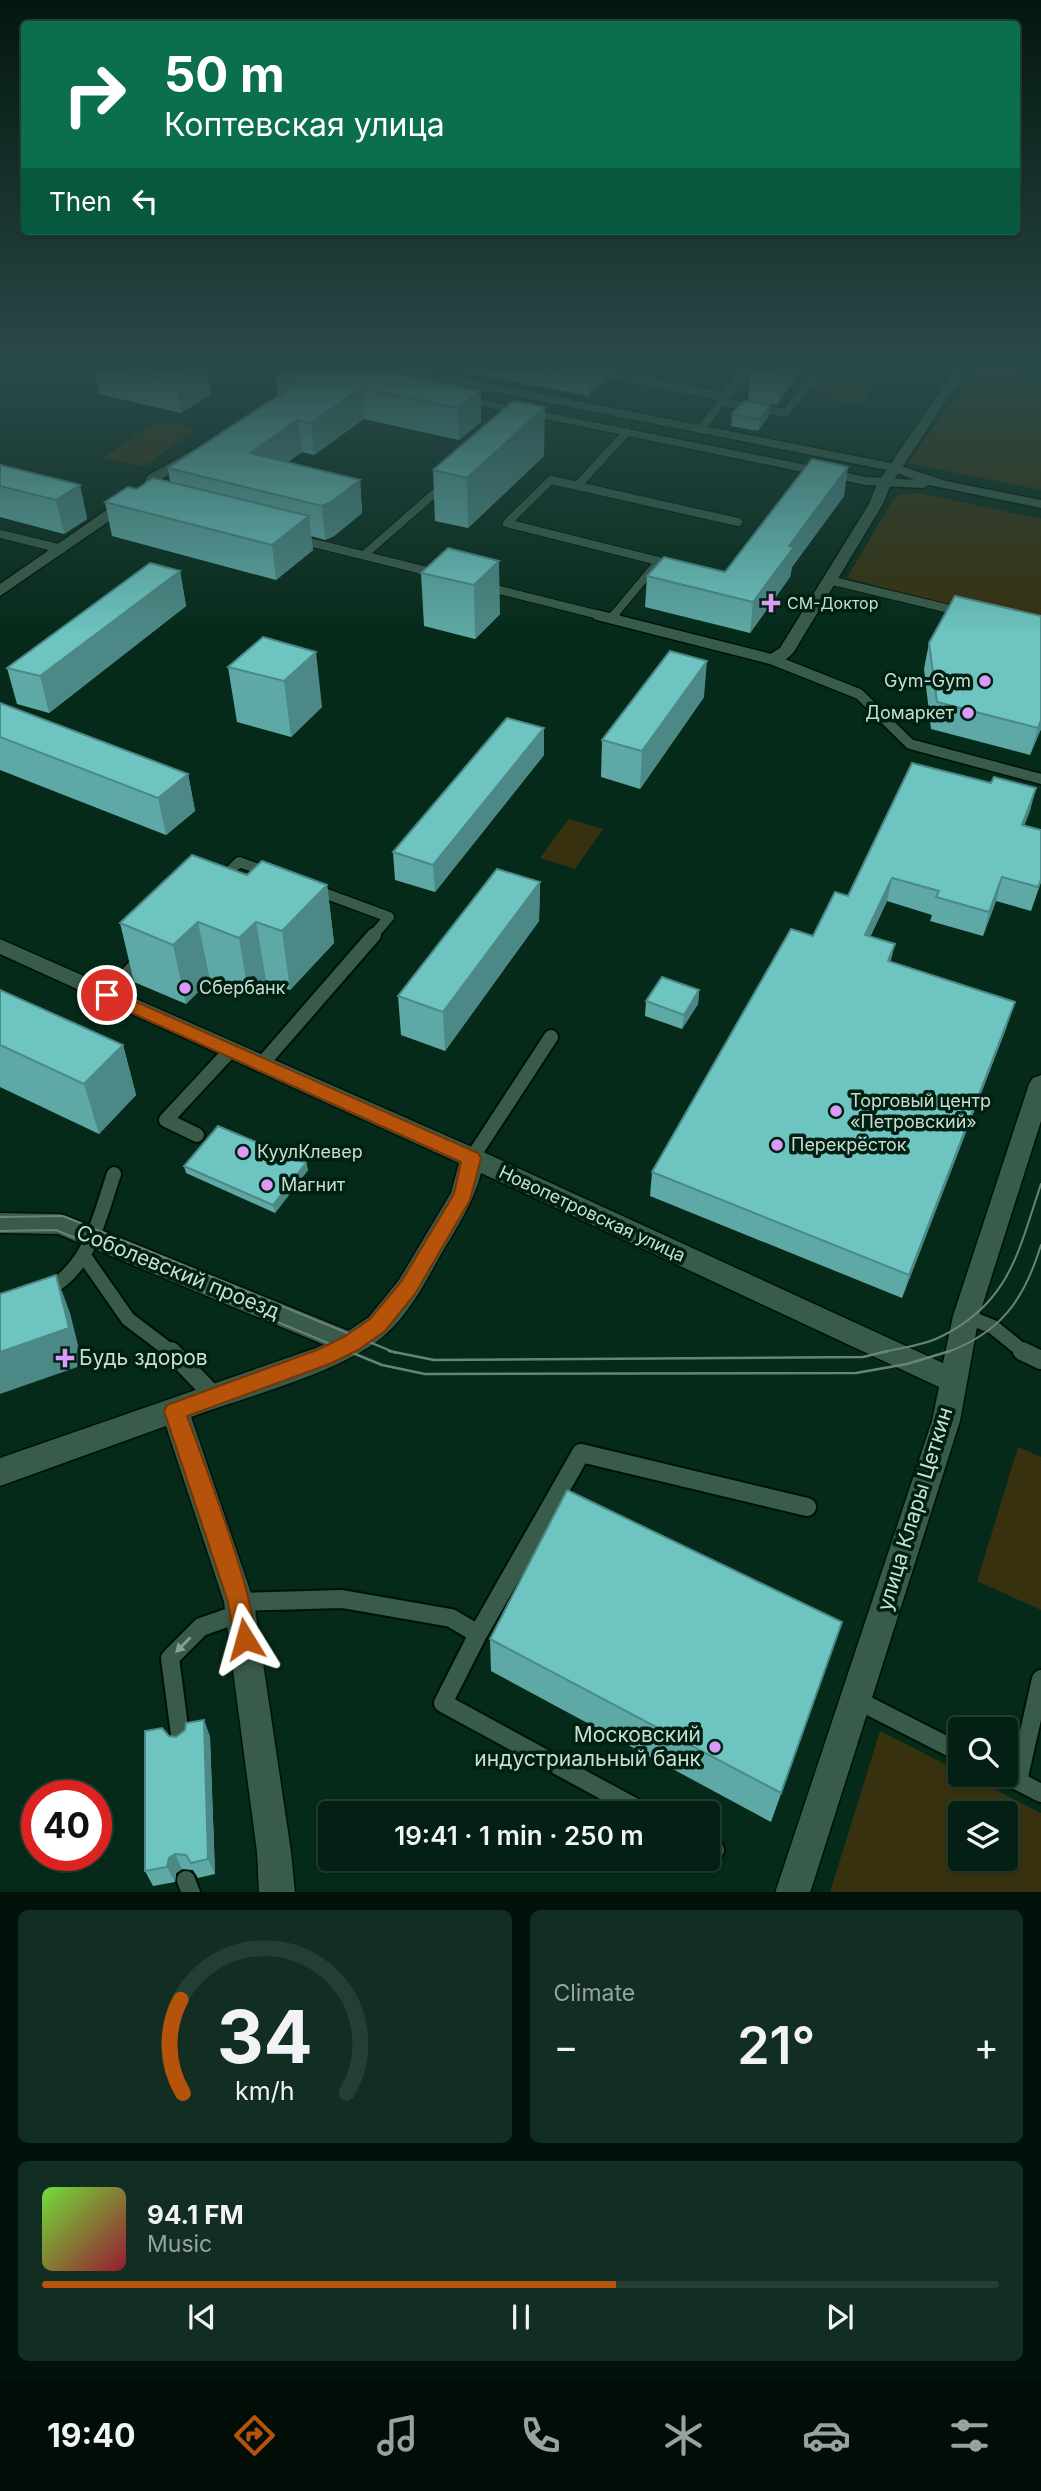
<!DOCTYPE html>
<meta charset="utf-8">
<style>
body{margin:0;font-family:Inter,sans-serif;background:#122d22;color:#f1f3f6;height:100vh;display:flex;flex-direction:column;font-size:26px;white-space:nowrap}
*{box-sizing:border-box;margin:0}
p{font-size:23px;color:#97a3a0}
.icon{flex:none;width:38px;height:38px;fill:none;stroke:currentColor;stroke-width:2;stroke-linecap:round;stroke-linejoin:round}
.map{position:relative;height:1892px;overflow:hidden}
.sheet{display:flex;flex-direction:column;gap:18px;padding:18px;background:#02120b;flex:1}
.sheet>*{flex:none}
.guide{position:absolute;left:21px;top:21px;width:999px;height:214px;border-radius:7px;box-shadow:0 2px 5px #0004,0 0 0 2px #253e34;background:#0b6e4f;color:#fff;overflow:hidden}
.tools{position:absolute;left:948px;top:1717px;display:grid;gap:14px}
.tools a{display:grid;place-items:center;width:70px;height:70px;border-radius:7px;background:#042014;box-shadow:0 2px 5px #0004,0 0 0 2px #253e34;font-size:35px}
.speed{position:absolute;left:21px;top:1780px;display:flex;gap:14px;font-size:35px;font-weight:700;text-align:center}
.speed>*{display:grid;place-content:center;width:91px;height:91px;border-radius:50%;background:#042014;box-shadow:0 2px 5px #0004,0 0 0 2px #253e34;line-height:1}
.speed .limit{border:10px solid #d22;background:#fff;color:#111}
.pin{position:absolute;display:grid;place-items:center;width:60px;height:60px;color:#fff;margin:-30px;border:4px solid #fff;border-radius:50%;box-shadow:0 2px 7px #0007}
.me{position:absolute;width:77px;margin:-38px;rotate:352deg;stroke-linejoin:round;filter:drop-shadow(0 0 5px #0008)}
.turn{display:flex;align-items:center;gap:24px;height:147px;padding:0 28px;font-size:32px}
.turn .icon{width:91px;height:91px;stroke-width:2.5}
.turn b{display:block;font-size:49px;line-height:60px}
.then{display:flex;align-items:center;height:66px;padding:0 28px;background:#0003;gap:14px;font-size:26px}
.big{font-size:52px;font-weight:600;line-height:1.1}
.sheet .card{flex:1;display:flex;flex-direction:column;justify-content:center;gap:10px;min-width:0;padding:0 24px;border-radius:10px;background:#122d22}
.sheet .dial{align-items:center;gap:0}
.dial svg{height:182px;overflow:visible;fill:none;stroke:#253e34;stroke-width:7;stroke-linecap:round;text-anchor:middle}
.dial text{fill:#f1f3f6;stroke:none}
.song{display:flex;align-items:center;gap:21px}
.cover{width:84px;height:84px;border-radius:10px;background:linear-gradient(135deg,hsl(100 70% 55%),hsl(350 70% 35%))}
.played{height:7px;border-radius:4px;background:linear-gradient(90deg,#b45309 60%,#253e34 60%)}
.keys{display:flex;justify-content:space-around;direction:ltr}
.heat{display:flex;justify-content:space-between;align-items:center;font-size:38px;direction:ltr}
.sheet .tiles{flex:1;display:grid;gap:18px;grid-template-columns:1fr 1fr}
.card:last-child{grid-column:span 2}
.trip{position:absolute;left:318px;top:1801px;width:402px;height:70px;border-radius:7px;background:#042014;box-shadow:0 2px 5px #0004,0 0 0 2px #253e34;font-weight:600;line-height:70px;text-align:center}
.menu{display:flex;height:112px;justify-content:space-around;align-items:center;background:#020d08;color:#97a3a0}
.menu .icon{width:49px;height:49px}
.menu .on{color:#b45309}
.menu b{font-size:32px;color:#f1f3f6}
.map>svg:first-child{display:block}
.green{fill:#37310f;fill-rule:evenodd}
.lines{fill:none;stroke-linecap:round;stroke-linejoin:round}
.lane-far3-casing{stroke:#001107;stroke-width:10}
.lane-far2-casing{stroke:#001107;stroke-width:13}
.lane-far1-casing{stroke:#001107;stroke-width:18}
.lane-casing{stroke:#001107;stroke-width:22}
.street-casing{stroke:#001107;stroke-width:3}
.secondary-casing{stroke:#001107;stroke-width:3}
.lane-far3{stroke:#395b49;stroke-width:8}
.lane-far2{stroke:#395b49;stroke-width:10}
.lane-far1{stroke:#395b49;stroke-width:14}
.lane{stroke:#395b49;stroke-width:18}
.street{fill:#395b49;fill-rule:evenodd}
.secondary{fill:#395b49;fill-rule:evenodd}
.tram-far1{stroke:#698476;stroke-width:2}
.tram{stroke:#698476;stroke-width:2.5}
.wall{fill:#5ea9a5}
.shaded-wall{fill:#4c8986}
.building{fill:#6dc4c0;stroke:#4c8986;stroke-width:2}
.oneway{fill:#89a294}
.route{fill:#b45309;stroke:#753606;stroke-width:2}
.poi-dot{fill:#da9af6;stroke:#002011;stroke-width:2.5}
.labels{text-anchor:middle;stroke-width:7;stroke-linejoin:round;paint-order:stroke}
.far-poi-label{font-size:16px;fill:#caddd2;stroke:#002011;text-anchor:start}
.poi-label{font-size:18px;fill:#caddd2;stroke:#002011;text-anchor:start}
.street-label{font-size:18px;fill:#caddd2;stroke:#002011}
.near-street-label{font-size:21px;fill:#caddd2;stroke:#002011}
.near-poi-label{font-size:21px;fill:#caddd2;stroke:#002011;text-anchor:start}
</style>
<div class="map">
<svg width="1041" height="1893" viewBox="0 0 1041 1893">
<rect width="100%" height="100%" fill="#062a1a"/>
<path class="green" d="M975,369H1023L1017,381L1041,386V490L908,463Z
M863,375L872,378L866,403H840L818,387Z
M156,421L196,429L144,467L103,458Z
M919,493L1041,519V621L949,605L847,578L894,498L901,494Z
M569,819L603,829L575,869L540,858Z
M1018,1447L1041,1457V1610L977,1581Z
M880,1731L1041,1813V1892H830ZM961,1813H1006V1858H961Z"/>
<g class="lines">
<g class="lane-far3-casing">
<path id="lane-far3" d="M582,369L725,397
M721,402L786,413L819,369
M701,429L746,369
M577,486L627,432
M0,534L62,549
M297,539L439,574
M364,555L445,484
M674,565L507,523L551,480L738,522
M829,580L962,612
M484,586L603,616
M613,616L659,561"/>
</g>
<g class="lane-far2-casing">
<path id="lane-far2" d="M597,615L771,659L859,694L910,744L1041,779
M612,618L615,615
M221,880L239,862L270,873
M313,889L389,917L372,937"/>
</g>
<g class="lane-far1-casing">
<path id="lane-far1" d="M107,995L141,960
M261,1065L374,935
M197,1135L166,1120L230,1051
M472,1158L551,1037
M84,1256L128,1319L173,1353
M47,1290C91,1267 99,1217 114,1174
M966,1316L993,1327L1025,1353"/>
</g>
<g class="lane-casing">
<path id="lane" d="M171,1351L214,1396
M1022,1351L1041,1360
M240,1602L342,1599L451,1618L478,1634L443,1703L645,1813
M478,1634L581,1453L807,1507
M855,1699L961,1753
M181,1742L170,1658L201,1627L241,1613
M1004,1774L1041,1793
M1018,1781L1041,1679
M709,1847L715,1850
M186,1880L191,1893"/>
</g>
<g class="street-casing">
<path id="street" d="M955,369H967L891,484L883,504L795,650C789,660 777,665 765,663L763,659L780,648L869,504L877,484Z
M191,451L196,452V458L158,481L149,504L118,515L0,596V584L108,509L138,498L147,476Z
M0,1213L60,1214L69,1217L361,1336L364,1344L361,1352L351,1356L58,1234L0,1233Z"/>
</g>
<g class="secondary-casing">
<path id="secondary" d="M393,369H418L895,464L946,481L1041,500V508L929,485L923,488L866,485L453,400L448,399V393L866,477L915,480L892,471L399,373Z
M0,939L481,1151L943,1363L953,1316L1029,1084L1033,1078L1041,1075V1121L979,1316L960,1421L810,1893H775L932,1421L939,1387L481,1173C473,1203 457,1227 441,1254C426,1281 410,1312 387,1333C347,1371 245,1397 191,1417L254,1602L291,1852L295,1893H259L257,1852L224,1602L166,1426L0,1486V1458L316,1348L341,1336L369,1317L399,1280L451,1193L459,1163L0,954Z"/>
</g>
<use href="#lane-far3" class="lane-far3"/>
<use href="#lane-far2" class="lane-far2"/>
<use href="#lane-far1" class="lane-far1"/>
<use href="#lane" class="lane"/>
<use href="#street" class="street"/>
<use href="#secondary" class="secondary"/>
<path class="tram-far1" d="M0,1217L63,1216L396,1353
M0,1231L56,1230L352,1353
M880,1353C899,1348 921,1346 938,1338C1010,1304 1018,1252 1041,1184
M945,1353C1001,1333 1024,1300 1041,1245"/>
<path class="tram" d="M348,1351L382,1365L425,1374L856,1373L907,1364L950,1351
M389,1351L434,1360L863,1357L888,1351"/>
</g>
<path class="wall" d="M94,369H207L211,394L181,413L99,394Z
M452,369H606L605,380L588,396Z
M751,369H802L777,405L748,400Z
M275,377L481,391V422L459,440L364,419L314,455L302,452L287,462L360,480L362,513L334,536L325,540L311,536L313,550L276,580L112,536L105,502L137,489L170,482L168,468L278,396Z
M770,405L768,417L758,431L731,426L732,414Z
M544,456L468,528L435,521L433,470Z
M0,465L80,485L87,519L64,534L0,517Z
M844,496L792,567L790,577L750,633L645,607L647,576L725,572Z
M448,548L500,614L475,639L424,626L421,573Z
M180,571L186,606L49,713L17,704L7,668Z
M1041,616V729L1030,755L931,729L924,669L929,643Z
M263,637L322,707L291,737L237,722L228,667Z
M704,697L640,789L601,777L602,740Z
M0,703L188,774L195,811L166,835L0,770Z
M544,728V755L435,892L395,880L393,852Z
M991,783L1036,788L1024,826L1041,830V882L1031,911L996,901L983,936L930,921L932,915L887,901L870,937L891,962L1007,1026L902,1298L650,1196L652,1172L813,936L848,896Z
M247,875L327,885L334,943L290,990L266,980L249,997L210,980L186,1004L134,982L120,923Z
M540,882L539,921L445,1051L401,1035L398,996Z
M0,990L123,1045L136,1095L99,1134L0,1087Z
M699,990L698,1004L682,1029L645,1016L646,1001Z
M306,1163L308,1170L275,1213L186,1173L184,1166Z
M842,1622L771,1822L491,1671L490,1639Z
M204,1720L210,1737L215,1874L198,1878L193,1870L182,1869L176,1873L175,1882L153,1886L145,1871L169,1736L176,1737L185,1730Z"/>
<path class="shaded-wall" d="M197,369H207L211,394L181,413L176,382Z
M597,369H606L605,380L588,396L589,377Z
M781,369H802L777,405Z
M362,388L364,419L314,455L311,423Z
M481,391V422L459,440L458,408Z
M770,405L768,417L758,431L760,419Z
M545,407L544,456L468,528L467,478Z
M298,420L302,452L254,486L250,453Z
M848,467L844,496L792,567L790,577L750,633L753,602L789,546Z
M360,480L362,513L334,536L325,540L322,506Z
M80,485L87,519L64,534L56,500Z
M309,516L313,550L276,580L272,545Z
M499,561L500,614L475,639L474,585Z
M180,571L186,606L49,713L40,676Z
M316,652L322,707L291,737L284,681Z
M707,661L704,697L640,789L642,751Z
M1041,720V729L1030,755L1038,728Z
M544,728V755L435,892L433,865Z
M188,774L195,811L166,835L158,798Z
M1036,788L1030,811L1015,849L1022,825Z
M1002,877L996,901L983,936L989,912Z
M892,878L887,901L860,959L865,935Z
M540,882L539,921L445,1051L443,1012Z
M327,885L334,943L290,990L282,931Z
M198,922L210,980L186,1004L173,945Z
M256,922L266,980L249,997L239,938Z
M895,944L889,968L888,961Z
M699,990L698,1004L682,1029L684,1015Z
M1015,1002L1007,1026L902,1298L909,1275Z
M123,1045L136,1095L99,1134L84,1084Z
M306,1163L308,1170L275,1213L273,1205Z
M56,1275L70,1313L83,1365L0,1394V1352Z
M204,1720L210,1737L215,1874L208,1859Z
M175,1854L182,1869L176,1873L175,1882L167,1867L169,1858Z"/>
<path class="building" d="M120,369H197L176,382Z
M288,369H374L481,391L458,408L362,388L311,423L298,420L250,453L360,480L331,502L322,506L168,468L299,382L275,377Z
M549,369H597L589,377Z
M513,401L545,407L467,478L433,470Z
M744,401L770,405L760,419L732,414Z
M812,459L848,467L789,546L794,547L753,602L647,576L664,557L725,572Z
M0,465L80,485L56,500L0,486Z
M153,478L309,516L272,545L105,502L128,487L137,489Z
M448,548L499,561L474,585L421,573Z
M150,563L180,571L40,676L7,668Z
M955,596L1041,616V720L1038,728L937,702L929,643Z
M263,637L316,652L284,681L228,667Z
M670,651L707,661L642,751L602,740Z
M0,703L188,774L158,798L0,737Z
M507,718L544,728L433,865L393,852Z
M912,763L991,783L994,777L1036,788L1022,825L1041,830V880L1038,887L1002,877L989,912L936,897L939,891L892,878L865,935L895,944L888,961L1015,1002L909,1275L652,1172L791,929L813,936L835,892L848,896Z
M192,855L247,875L262,861L327,885L282,931L256,922L239,938L198,922L173,945L120,923Z
M497,869L540,882L443,1012L398,996Z
M662,977L699,990L684,1015L646,1001Z
M0,990L123,1045L84,1084L0,1045Z
M218,1126L306,1163L273,1205L184,1166Z
M56,1275L69,1328L0,1352V1294Z
M567,1490L842,1622L781,1793L490,1639Z
M204,1720L208,1859L191,1863L186,1855L175,1854L169,1858L167,1867L145,1871V1731L162,1728L169,1736L176,1737L185,1730L186,1723Z"/>
<defs><path id="oneway-solid" d="M-6-.8H1V-3.2L6.5 0L1 3.2V.8H-6Z" transform="scale(1.75)"/></defs>
<use class="oneway" href="#oneway-solid" transform="translate(183 1645) rotate(135)"/>
<linearGradient id="sky" x2="0" y2="1"><stop stop-color="#03170e"/><stop offset="0.58" stop-color="#2a4a49"/><stop offset="1" stop-color="#2a4a49" stop-opacity="0"/></linearGradient>
<rect width="1041" height="634" fill="url(#sky)"/>
<path class="route" d="M107,989L478,1153L481,1158L470,1200L415,1294L385,1331L358,1350L332,1363L187,1416C201,1456 265,1618 253,1648L245,1651L236,1648L228,1602L164,1411L167,1405L317,1350L344,1337L370,1319L401,1282L454,1194L461,1162L101,999L99,995L101,991Z"/>
<g class="poi-dot">
<path d="M767.5 592.5h7v7h7v7h-7v7h-7v-7h-7v-7h7z"/>
<circle cx="985" cy="681" r="7"/>
<circle cx="968" cy="713" r="7"/>
<circle cx="185" cy="988" r="7"/>
<circle cx="836" cy="1111" r="7"/>
<circle cx="777" cy="1145" r="7"/>
<circle cx="243" cy="1152" r="7"/>
<circle cx="267" cy="1185" r="7"/>
<path d="M61.5 1347.5h7v7h7v7h-7v7h-7v-7h-7v-7h7z"/>
<circle cx="715" cy="1747" r="7"/>
</g>
<g class="labels">
<g class="far-poi-label">
<text x="787" y="609">СМ-Доктор</text>
</g>
<g class="poi-label">
<text x="971" y="687" text-anchor="end">Gym-Gym</text>
<text x="954" y="719" text-anchor="end">Домаркет</text>
<text x="199" y="994">Сбербанк</text>
<text x="850" y="1107">Торговый центр<tspan x="850" dy="21">«Петровский»</tspan></text>
<text x="791" y="1151">Перекрёсток</text>
<text x="257" y="1158">КуулКлевер</text>
<text x="281" y="1191">Магнит</text>
</g>
<g class="street-label">
<text transform="translate(592 1214) rotate(25)" y="6">Новопетровская улица</text>
</g>
<g class="near-street-label">
<text transform="translate(178 1272) rotate(22)" y="7">Соболевский проезд</text>
<text transform="translate(915 1509) rotate(-73)" y="7">улица Клары Цеткин</text>
</g>
<g class="near-poi-label">
<text x="79" y="1365">Будь здоров</text>
<text x="701" y="1742" text-anchor="end">Московский<tspan x="701" dy="24">индустриальный банк</tspan></text>
</g>
</g>
</svg>
<div class="tools">
<a><svg class="icon" aria-label="search" viewBox="0 0 24 24"><circle cx="10" cy="10" r="6"/><path d="M15 15l6 6"/></svg></a>
<a><svg class="icon" aria-label="layers" viewBox="0 0 24 24"><path d="M12 4l9 5-9 5-9-5zM3 14l9 5 9-5"/></svg></a>
</div>
<div class="speed"><div class="limit">40</div></div>
<div class="pin" style="left:107px;top:995px;background:#d93025"><svg class="icon" aria-label="arrive" viewBox="0 0 24 24"><path d="M6 21V4h12l-3 4 3 4H6"/></svg></div>
<svg class="me" style="left:245px;top:1639px" viewBox="-20 -20 40 40"><path d="M0-17L14 15 0 8-14 15z" fill="#b45309" stroke="#fff" stroke-width="4"/></svg>
<div class="trip">19:41 · 1 min · 250 m</div>
<div class="guide">
<div class="turn"><svg class="icon" aria-label="right" viewBox="0 0 24 24"><path d="M7 20v-9h11M14 6l5 5-5 5"/></svg><div><b>50 m</b>Коптевская улица</div></div>
<div class="then">Then<svg class="icon" aria-label="left" viewBox="0 0 24 24"><path d="M17 20v-9H6M10 6l-5 5 5 5"/></svg></div>
</div>
</div>
<section class="sheet">
<div class="tiles">
<div class="card dial"><svg viewBox="0 0 100 80">
<path d="M14 69A42 42 0 1 1 86 69"/>
<path d="M14 69A42 42 0 0 1 13 28" stroke="#b45309"/>
<text x="50" y="56" font-size="32" font-weight="700">34</text>
<text x="50" y="72" font-size="11">km/h</text>
</svg></div>
<div class="card"><p>Climate</p>
<div class="heat"><a>−</a><b class="big">21°</b><a>+</a></div>
</div>
<div class="card">
<div class="song"><i class="cover"></i><div><b>94.1 FM</b><p>Music</p></div></div>
<div class="played"></div>
<div class="keys"><svg class="icon" aria-label="previous" viewBox="0 0 24 24"><path d="M18 5L8 12l10 7zM5 5v14"/></svg><svg class="icon" aria-label="pause" viewBox="0 0 24 24"><path d="M8 5v14M16 5v14"/></svg><svg class="icon" aria-label="next" viewBox="0 0 24 24"><path d="M6 5l10 7-10 7zM19 5v14"/></svg></div>
</div>
</div>
</section>
<nav class="menu">
<b>19:40</b>
<svg class="icon on" aria-label="directions" viewBox="0 0 24 24"><path d="M12 3l9 9-9 9-9-9zM9 14v-3h6M13 9l2 2-2 2"/></svg>
<svg class="icon" aria-label="music" viewBox="0 0 24 24"><path d="M9 18V5l10-2v13"/><circle cx="6" cy="18" r="3"/><circle cx="16" cy="16" r="3"/></svg>
<svg class="icon" aria-label="phone" viewBox="0 0 24 24"><path d="M5 4h4l2 5-3 2q2 4 5 5l2-3 5 2v4C11 20 4 13 5 4z"/></svg>
<svg class="icon" aria-label="climate" viewBox="0 0 24 24"><path d="M12 3v18M4 7l16 10M4 17L20 7"/></svg>
<svg class="icon" aria-label="car" viewBox="0 0 24 24"><path d="M5 17H2v-5l4-1 3-4h7l3 4 3 1v5h-3M9 17h6M6 11h13"/><circle cx="7" cy="17" r="2"/><circle cx="17" cy="17" r="2"/></svg>
<svg class="icon" aria-label="filters" viewBox="0 0 24 24"><path d="M4 7h16M4 17h16"/><circle cx="9" cy="7" r="2"/><circle cx="15" cy="17" r="2"/></svg>
</nav>
